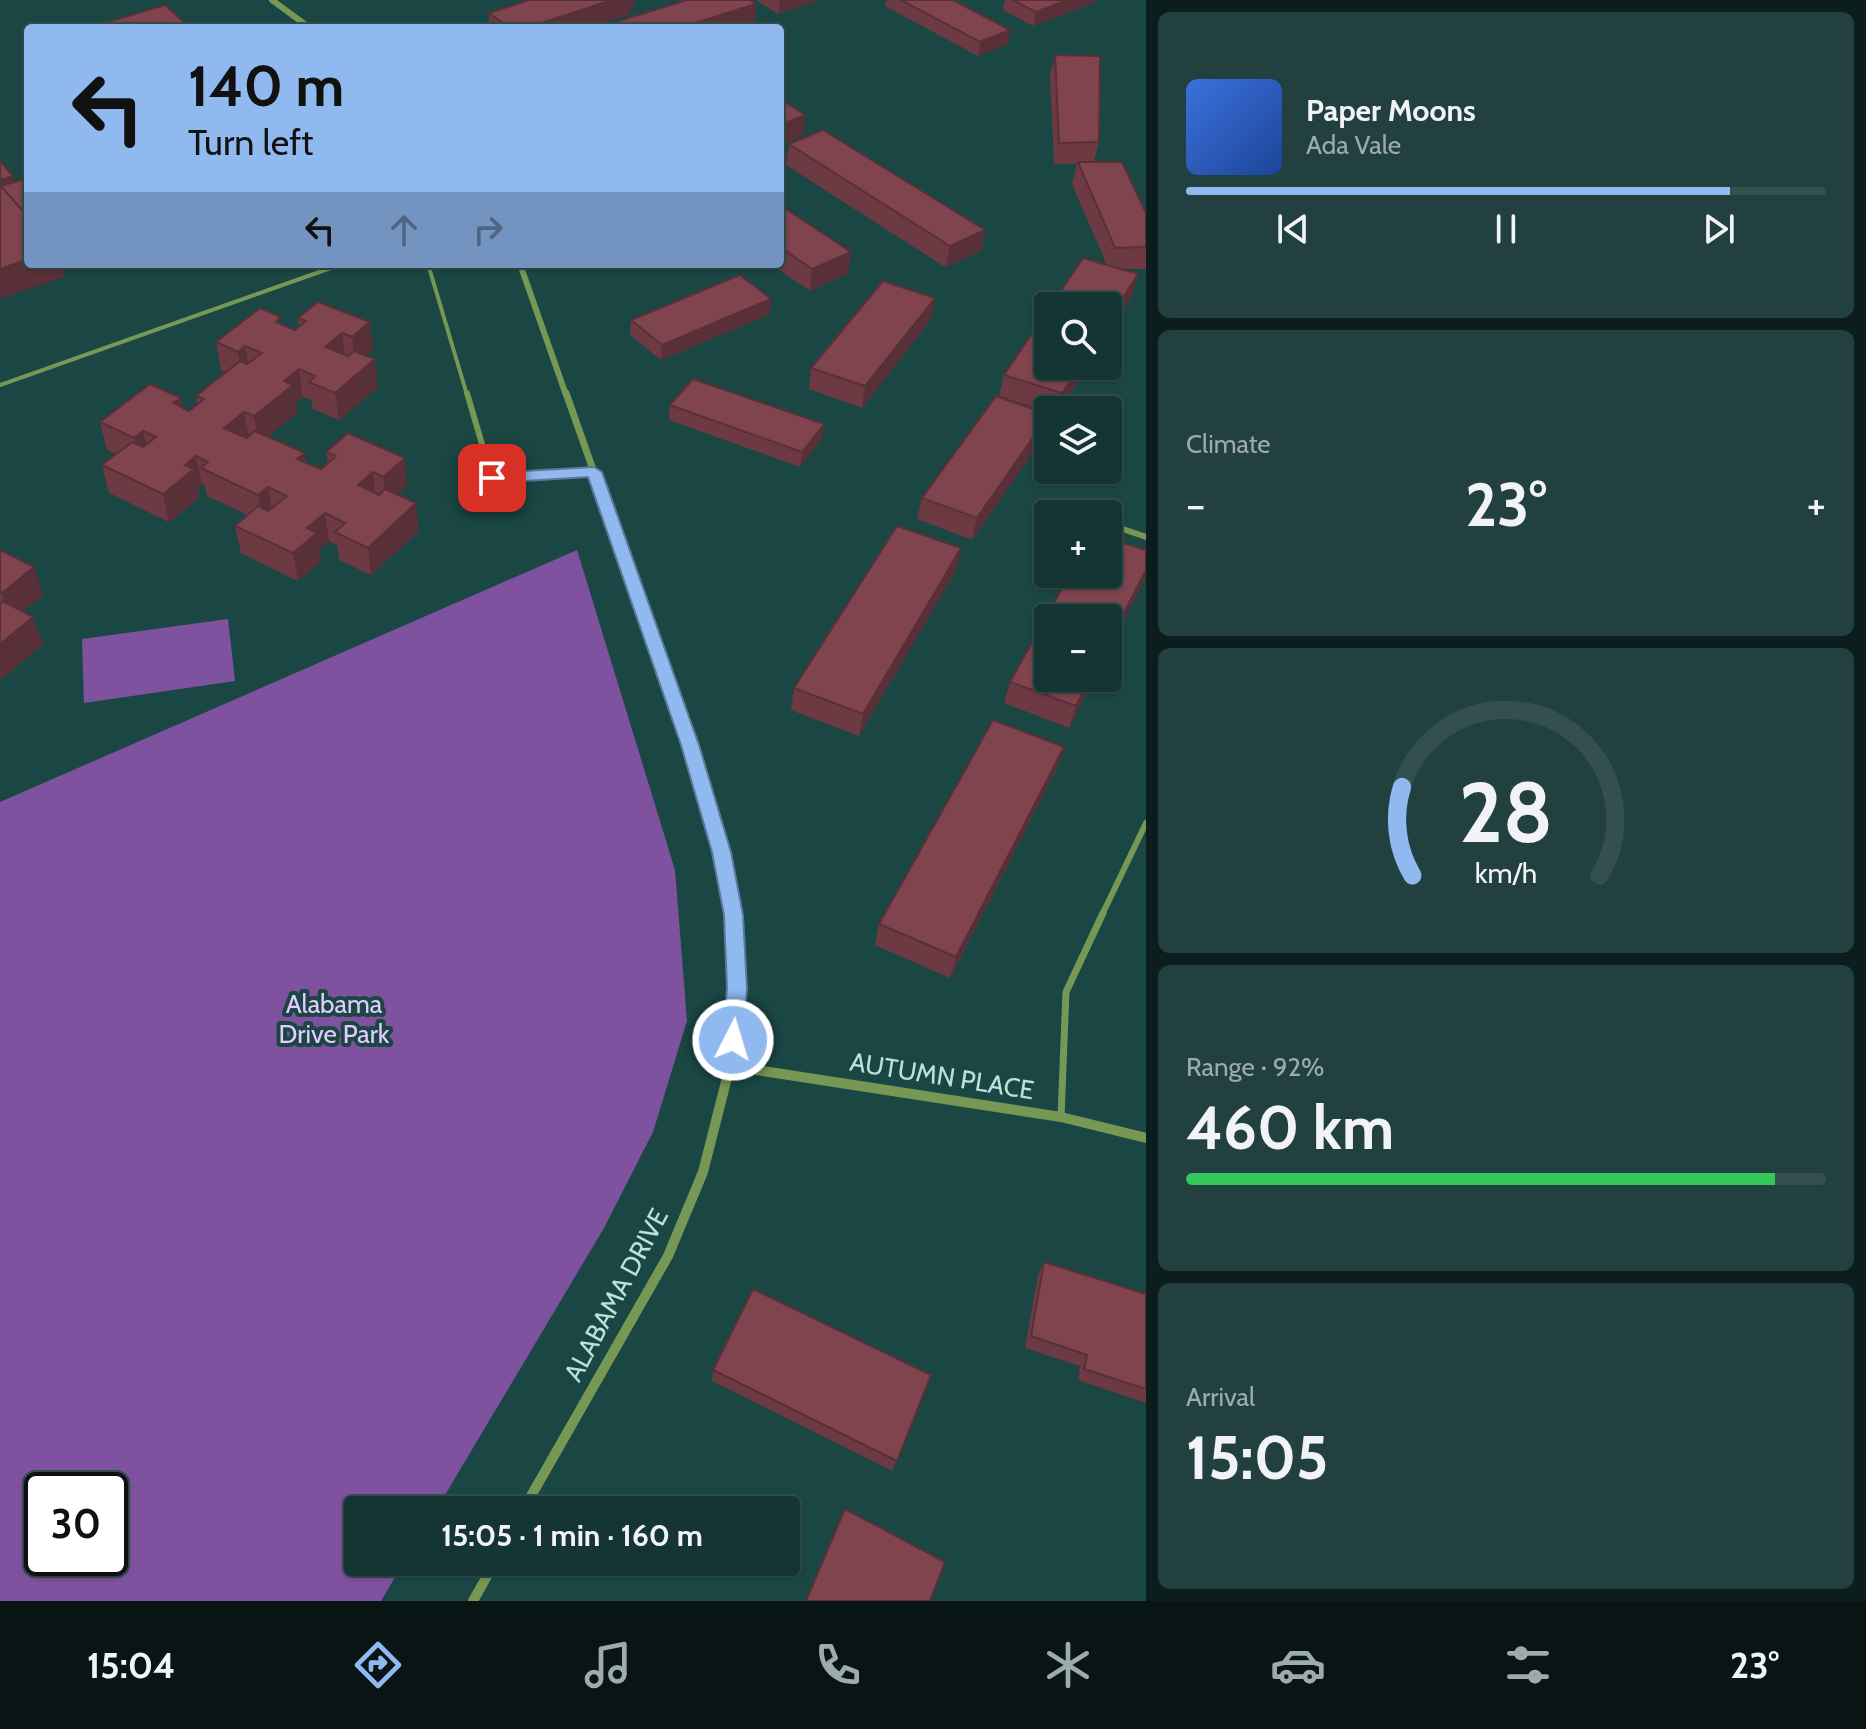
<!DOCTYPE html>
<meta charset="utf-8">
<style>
body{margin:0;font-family:Cabin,sans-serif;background:#21403f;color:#f1f3f6;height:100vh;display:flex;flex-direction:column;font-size:30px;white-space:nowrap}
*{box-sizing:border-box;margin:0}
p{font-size:26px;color:#9dabac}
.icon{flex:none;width:44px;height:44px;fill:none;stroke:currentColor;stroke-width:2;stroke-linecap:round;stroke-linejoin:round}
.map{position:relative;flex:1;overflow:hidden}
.drawer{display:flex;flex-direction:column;gap:12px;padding:12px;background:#0b1d1c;width:720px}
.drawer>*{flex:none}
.banner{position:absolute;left:24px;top:24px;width:760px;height:244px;border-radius:8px;box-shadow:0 2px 6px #0004,0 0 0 2px #33504e;background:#90b9f0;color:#111;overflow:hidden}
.tools{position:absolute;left:1034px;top:292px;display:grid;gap:16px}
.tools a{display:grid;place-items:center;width:88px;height:88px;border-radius:8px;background:#143533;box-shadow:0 2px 6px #0004,0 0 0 2px #33504e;font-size:40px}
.speed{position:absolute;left:24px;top:1472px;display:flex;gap:16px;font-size:40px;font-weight:700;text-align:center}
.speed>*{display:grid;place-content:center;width:104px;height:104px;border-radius:50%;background:#143533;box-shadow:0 2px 6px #0004,0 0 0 2px #33504e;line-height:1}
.speed .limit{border:4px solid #111;border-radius:12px;background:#fff;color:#111}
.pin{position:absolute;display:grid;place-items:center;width:68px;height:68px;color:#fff;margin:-34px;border-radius:16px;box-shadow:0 4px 12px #0006}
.me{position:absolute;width:88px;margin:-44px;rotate:5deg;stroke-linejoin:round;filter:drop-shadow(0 0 6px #0008)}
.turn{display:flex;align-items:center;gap:28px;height:168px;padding:0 32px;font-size:36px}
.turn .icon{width:104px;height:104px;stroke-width:2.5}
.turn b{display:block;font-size:56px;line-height:68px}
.lanes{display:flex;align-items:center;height:76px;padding:0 32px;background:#0003;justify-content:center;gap:40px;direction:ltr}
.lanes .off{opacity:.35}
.big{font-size:60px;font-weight:800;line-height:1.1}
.drawer .widget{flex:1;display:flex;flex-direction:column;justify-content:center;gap:12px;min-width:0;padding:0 28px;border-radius:12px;background:#21403f}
.drawer .dial{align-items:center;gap:0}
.dial svg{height:208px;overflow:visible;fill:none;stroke:#33504e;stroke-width:7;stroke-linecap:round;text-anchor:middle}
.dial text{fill:#f1f3f6;stroke:none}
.song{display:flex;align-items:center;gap:24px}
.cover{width:96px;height:96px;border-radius:12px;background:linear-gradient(135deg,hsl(220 70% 55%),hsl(220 70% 35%))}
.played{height:8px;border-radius:4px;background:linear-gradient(90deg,#90b9f0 85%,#33504e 85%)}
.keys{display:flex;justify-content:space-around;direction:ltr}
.heat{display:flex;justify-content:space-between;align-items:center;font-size:44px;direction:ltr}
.charge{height:12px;border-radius:6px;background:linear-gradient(90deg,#34c759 92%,#33504e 0)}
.trip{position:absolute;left:344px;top:1496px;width:456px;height:80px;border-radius:8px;background:#143533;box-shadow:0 2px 6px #0004,0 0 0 2px #33504e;font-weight:800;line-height:80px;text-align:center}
.tab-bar{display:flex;height:128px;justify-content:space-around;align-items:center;background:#081514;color:#9dabac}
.tab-bar .icon{width:56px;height:56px}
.tab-bar .selected{color:#90b9f0}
.tab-bar b{font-size:36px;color:#f1f3f6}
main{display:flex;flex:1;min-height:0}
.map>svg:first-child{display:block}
.green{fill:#7f52a0;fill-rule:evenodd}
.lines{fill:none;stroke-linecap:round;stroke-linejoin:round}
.service-far2{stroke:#779754;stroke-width:4}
.service-far1{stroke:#779754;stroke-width:6}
.service{stroke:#779754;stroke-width:7}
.minor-far2{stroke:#779754;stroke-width:6}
.minor-far1{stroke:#779754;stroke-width:7}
.minor{stroke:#779754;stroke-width:10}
.wall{fill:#6d3a43}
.shaded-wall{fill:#593037}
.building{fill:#7f444e;stroke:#593037;stroke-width:2}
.route{fill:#90b9f0;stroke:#5e789c;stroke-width:2}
.labels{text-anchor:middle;stroke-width:8;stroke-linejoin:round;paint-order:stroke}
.park-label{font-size:26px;fill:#e6c9fe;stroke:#1a4744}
.street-label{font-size:26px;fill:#bae1dd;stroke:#1a4744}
</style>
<main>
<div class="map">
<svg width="1146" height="1601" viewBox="0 0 1146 1601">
<rect width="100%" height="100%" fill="#1a4744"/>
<path class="green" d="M577,550L675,870L687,1021L653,1132L604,1228L436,1510H358V1562H404L381,1601H0V802ZM42,1490H110V1558H42Z
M228,619L235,681L84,703L82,639Z"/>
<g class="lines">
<path class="service-far2" d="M428,264L467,395
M0,385L342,264"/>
<path class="service-far1" d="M467,393L492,478L594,472
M1108,524L1146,537
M1102,915L1146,823"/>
<path class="service" d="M1061,1117L1066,992L1103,913"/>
<path class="minor-far2" d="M272,0L310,28
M520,264L566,395"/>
<path class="minor-far1" d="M566,393L690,745L722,852L734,915"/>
<path class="minor" d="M730,1066L1061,1117L1146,1138
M523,1510L668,1256L703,1172L730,1066L737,988L734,913
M473,1601L495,1562"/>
</g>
<path class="wall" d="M529,0H635L629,14L588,28H489V13Z
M756,0H819L778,14Z
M886,0H953L1008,44L978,56L885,6Z
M1005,0H1095V2L1033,26L1003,10Z
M1055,55L1099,142L1094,162L1146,213V269H1121L1138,274L1132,296L1108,334L1107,265L1072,184L1077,164H1054L1050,76Z
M789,144L985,230L981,251L945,267L786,165Z
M780,205L851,252L848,273L810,291L771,264H780Z
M771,299L770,314L661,360L630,335L631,320Z
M318,302L373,350L366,355L378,387L339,420L313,409L311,400L303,397L296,403L297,413L268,436L306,462L321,469L328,463L326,452L407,485L397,495L419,531L371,575L339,560L337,545L329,541L319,549L321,561L298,581L241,553L235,526L248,515L207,496L205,486L202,484L198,487L200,497L169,522L109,493L102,465L116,454L107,450L100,422L181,398L183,408L189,411L197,404L196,396L226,372L221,370L216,342L282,325L295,330L299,326L298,318Z
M931,319L862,408L809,389L811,368Z
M1048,366H1088L1060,410H1048V412L999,396L1004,375Z
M670,405L822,439L800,467L669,420Z
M1044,436L972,540L917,519L922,498Z
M961,548L956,570L859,736L791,710L794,688Z
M0,550L43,595L23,611L43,644L0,680Z
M1146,550V577L1108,651V618L1048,678H1094L1069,728L1004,703L1010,682Z
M1057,768L950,978L875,945L879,924Z
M1044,1262L1146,1294V1403L1078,1380L1080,1366L1025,1348L1038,1275Z
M713,1370L931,1375L892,1471L712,1381Z"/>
<path class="shaded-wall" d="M612,0H635L629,14L588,28H526Z
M780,0H819L778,14Z
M1067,0H1095V2L1033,26L1036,12Z
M756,4L755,24L742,28H679Z
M185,23L186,28H167Z
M1010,30L1008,44L978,56L980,42Z
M805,115L803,136L780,145V125Z
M13,176L20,203L0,189V180Z
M985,230L981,251L945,267L950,246Z
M851,252L848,273L810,291L812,269Z
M28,259V264H85L63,272L64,277L0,299V269Z
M1138,274L1132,296L1108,334V322Z
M935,298L931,319L862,408L865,386Z
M771,299L770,314L661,360L662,345Z
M370,322L373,350L356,364L352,337Z
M342,333L345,360L325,347Z
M245,346L250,374L243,379L238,352Z
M375,359L378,387L339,420L335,393Z
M1080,366H1088L1060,410H1058L1062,393Z
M299,369L303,397L296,403L297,413L259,444L254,416L284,381Z
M181,398L187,425L173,403Z
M244,412L250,440L224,428Z
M1048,416L1044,436L972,540L977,518Z
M824,424L822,439L800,467L802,452Z
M143,431L150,459L140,466L134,438Z
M305,453L309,480L297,459Z
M196,456L202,484L198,487L200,497L169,522L163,494L185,465Z
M405,458L407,485L386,505L383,477Z
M373,472L376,500L358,485Z
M268,487L273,515L263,523L258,495Z
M416,503L419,531L371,575L368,548Z
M325,513L329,541L319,549L321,561L298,581L293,553L307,528Z
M961,548L956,570L859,736L863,714Z
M34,567L43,595L11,620L2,593Z
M1146,570V577L1108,651V644Z
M33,617L43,644L0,680V644Z
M1090,678H1094L1069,728L1076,706Z
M1064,747L1057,768L950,978L956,957Z"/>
<path class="building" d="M529,0H612L526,28H510L489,13Z
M687,0H750L756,4L679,28H596Z
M901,0H953L1010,30L980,42Z
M1013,0H1067L1036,12Z
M165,5L185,23L167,28H93L91,27Z
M1055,55L1100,56L1099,142L1059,143Z
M780,99L805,115L780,125Z
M823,130L985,230L950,246L789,144Z
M0,161L13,176L0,180Z
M1078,162H1122L1146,213V247L1115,248Z
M28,178V217L1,186Z
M0,185L28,217V259L0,269Z
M780,205L851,252L812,269L780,247Z
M1083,258L1138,274L1108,322V306H1051Z
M740,275L771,299L662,345L631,320Z
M883,281L935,298L865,386L811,368Z
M318,302L370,322L352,337L342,333L325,347L348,356L354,351L375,359L335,393L309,382L315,376L299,369L284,381L293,385L254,416L244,412L224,428L247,438L255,431L305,453L297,459L321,469L336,456L326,452L348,433L405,458L383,477L373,472L358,485L379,495L385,489L416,503L368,548L335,532L345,523L325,513L307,528L317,533L293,553L235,526L258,506L268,511L287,496L268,487L258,495L201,468L208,462L196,456L185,465L194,469L163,494L102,465L132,442L143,447L156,437L143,431L134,438L100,422L150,384L181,398L173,403L189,411L204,399L196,396L240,361L247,364L262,353L245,346L238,352L216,342L260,308L281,317L276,322L295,330L306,321L298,318Z
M1048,310V366H1080L1062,393L1004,375Z
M693,379L824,424L802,452L670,405Z
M996,396L1048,414V416L977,518L922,498Z
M897,526L961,548L863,714L794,688Z
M1108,538L1146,550V570L1108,644V618H1048V678H1090L1076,706L1010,682L1070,574H1108Z
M0,550L34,567L2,593L0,592Z
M3,601L33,617L0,644V604Z
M993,720L1064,747L956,957L879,924Z
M1044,1262L1146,1294V1389L1084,1369L1087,1355L1031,1336Z
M753,1289L931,1375L897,1461L713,1370Z
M845,1509L945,1562L930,1601H806Z"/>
<path class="route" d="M594,467L602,472L699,745L731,852L743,915L747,988L743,1040L740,1046L733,1048L725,1046L722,1040L727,988L724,915L712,852L681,745L588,477L492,483L485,478L492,473Z"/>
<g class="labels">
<g class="park-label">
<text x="334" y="1013">Alabama<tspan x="334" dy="30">Drive Park</tspan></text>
</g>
<g class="street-label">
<text transform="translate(942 1076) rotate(9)" y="9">AUTUMN PLACE</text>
<text transform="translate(616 1295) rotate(-62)" y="9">ALABAMA DRIVE</text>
</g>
</g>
</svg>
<div class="tools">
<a><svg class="icon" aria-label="search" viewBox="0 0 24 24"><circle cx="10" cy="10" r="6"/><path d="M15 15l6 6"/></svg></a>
<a><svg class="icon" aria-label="layers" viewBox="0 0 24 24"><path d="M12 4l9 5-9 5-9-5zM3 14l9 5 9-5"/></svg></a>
<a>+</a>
<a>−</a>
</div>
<div class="speed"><div class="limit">30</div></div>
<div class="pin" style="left:492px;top:478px;background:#d93025"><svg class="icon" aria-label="arrive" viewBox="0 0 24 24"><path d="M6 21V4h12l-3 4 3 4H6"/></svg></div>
<svg class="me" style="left:733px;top:1040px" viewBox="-20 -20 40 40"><circle r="17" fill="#90b9f0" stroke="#fff" stroke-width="3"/><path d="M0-11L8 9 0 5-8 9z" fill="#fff"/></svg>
<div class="trip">15:05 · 1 min · 160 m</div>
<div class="banner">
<div class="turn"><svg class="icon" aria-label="left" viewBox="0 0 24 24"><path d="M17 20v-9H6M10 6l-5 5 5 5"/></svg><div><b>140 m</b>Turn left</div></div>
<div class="lanes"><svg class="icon" aria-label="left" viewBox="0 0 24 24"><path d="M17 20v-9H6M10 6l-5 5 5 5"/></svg><svg class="icon off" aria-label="ahead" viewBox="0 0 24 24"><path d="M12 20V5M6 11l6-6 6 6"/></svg><svg class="icon off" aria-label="right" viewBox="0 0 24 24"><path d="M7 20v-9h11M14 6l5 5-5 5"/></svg></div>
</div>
</div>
<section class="drawer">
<div class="widget">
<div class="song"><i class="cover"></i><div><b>Paper Moons</b><p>Ada Vale</p></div></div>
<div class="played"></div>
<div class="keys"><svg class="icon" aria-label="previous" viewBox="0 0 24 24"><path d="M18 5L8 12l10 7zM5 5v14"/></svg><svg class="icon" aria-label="pause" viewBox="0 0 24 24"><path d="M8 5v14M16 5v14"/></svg><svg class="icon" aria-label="next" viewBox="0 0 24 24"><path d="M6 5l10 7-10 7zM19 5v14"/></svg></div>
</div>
<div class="widget"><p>Climate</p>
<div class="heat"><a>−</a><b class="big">23°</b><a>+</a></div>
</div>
<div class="widget dial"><svg viewBox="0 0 100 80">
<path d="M14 69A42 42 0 1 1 86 69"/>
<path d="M14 69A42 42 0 0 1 10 35" stroke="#90b9f0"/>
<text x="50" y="56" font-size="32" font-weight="700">28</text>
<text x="50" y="72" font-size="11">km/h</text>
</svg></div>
<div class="widget"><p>Range · 92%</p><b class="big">460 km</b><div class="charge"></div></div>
<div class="widget"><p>Arrival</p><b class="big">15:05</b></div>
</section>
</main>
<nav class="tab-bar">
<b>15:04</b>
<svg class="icon selected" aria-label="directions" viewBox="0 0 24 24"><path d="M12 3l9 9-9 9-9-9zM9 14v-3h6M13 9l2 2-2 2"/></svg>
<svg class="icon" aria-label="music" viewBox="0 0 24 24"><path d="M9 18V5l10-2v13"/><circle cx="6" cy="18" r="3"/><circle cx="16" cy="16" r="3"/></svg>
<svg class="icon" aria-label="phone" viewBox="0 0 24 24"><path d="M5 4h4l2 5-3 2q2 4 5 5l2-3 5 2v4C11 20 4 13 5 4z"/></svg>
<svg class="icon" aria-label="climate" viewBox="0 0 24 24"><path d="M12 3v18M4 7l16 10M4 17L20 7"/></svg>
<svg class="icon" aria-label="car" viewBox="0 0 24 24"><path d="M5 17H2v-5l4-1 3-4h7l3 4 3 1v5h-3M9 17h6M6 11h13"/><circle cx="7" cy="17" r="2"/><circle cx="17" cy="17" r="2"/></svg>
<svg class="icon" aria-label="filters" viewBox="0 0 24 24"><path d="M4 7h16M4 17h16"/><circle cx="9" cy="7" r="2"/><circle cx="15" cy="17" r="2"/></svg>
<b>23°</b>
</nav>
